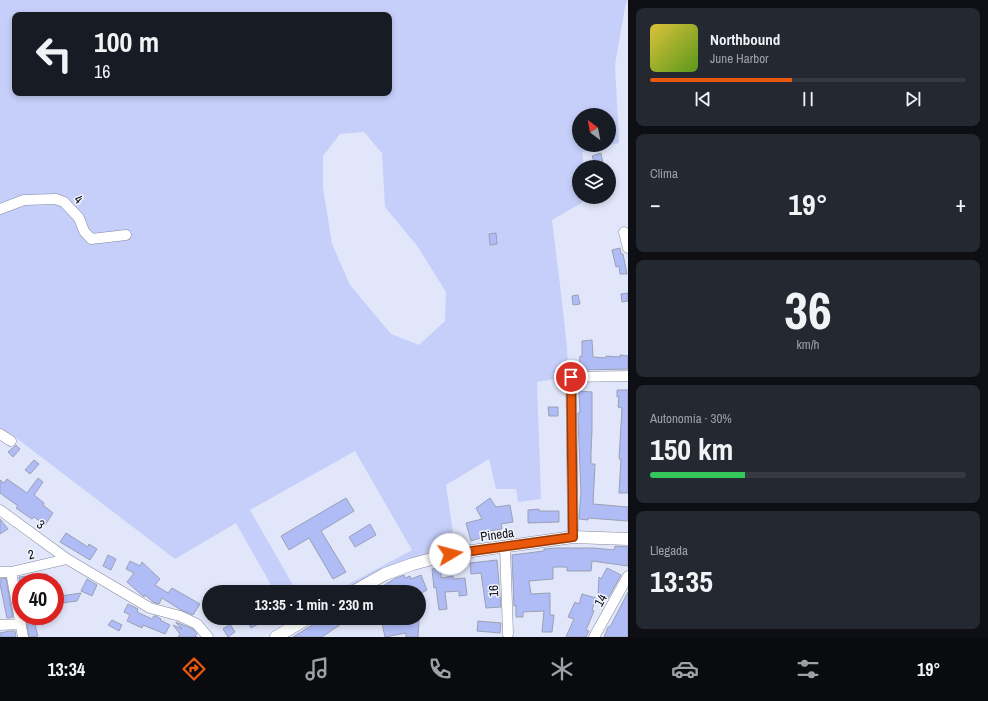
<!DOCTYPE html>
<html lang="es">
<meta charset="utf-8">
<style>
body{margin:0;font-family:"Archivo Narrow",sans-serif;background:#242831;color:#f1f3f6;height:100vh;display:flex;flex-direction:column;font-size:15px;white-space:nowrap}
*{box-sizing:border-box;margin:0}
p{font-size:13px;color:#9ea1a6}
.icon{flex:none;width:22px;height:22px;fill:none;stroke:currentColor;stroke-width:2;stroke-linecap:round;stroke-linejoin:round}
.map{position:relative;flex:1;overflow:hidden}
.panel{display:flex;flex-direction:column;gap:8px;padding:8px;background:#0d0f14;width:360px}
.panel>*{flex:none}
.banner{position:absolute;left:12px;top:12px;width:380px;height:84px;border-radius:8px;box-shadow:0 2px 6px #0003;background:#171b24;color:#f1f3f6;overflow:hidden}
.needle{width:26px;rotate:328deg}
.tools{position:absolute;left:572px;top:108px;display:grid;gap:8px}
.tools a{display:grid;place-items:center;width:44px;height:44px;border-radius:50%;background:#171b24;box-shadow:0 2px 6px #0003;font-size:20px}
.speed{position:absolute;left:12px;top:573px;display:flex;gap:8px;font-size:20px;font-weight:700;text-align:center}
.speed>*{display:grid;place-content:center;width:52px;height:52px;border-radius:50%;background:#171b24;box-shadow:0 2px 6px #0003;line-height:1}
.speed .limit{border:6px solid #d22;background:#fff;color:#111}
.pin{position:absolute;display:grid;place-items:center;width:34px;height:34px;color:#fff;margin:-17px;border:2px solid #fff;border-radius:50%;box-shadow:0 1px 4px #0007}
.me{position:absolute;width:44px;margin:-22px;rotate:82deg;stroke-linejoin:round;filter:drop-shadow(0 0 3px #0008)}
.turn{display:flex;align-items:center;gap:14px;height:84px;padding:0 16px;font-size:18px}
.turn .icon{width:52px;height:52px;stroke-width:2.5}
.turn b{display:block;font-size:28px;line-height:34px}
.big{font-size:30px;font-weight:800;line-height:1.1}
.panel .tile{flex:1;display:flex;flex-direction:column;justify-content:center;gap:6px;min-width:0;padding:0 14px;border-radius:8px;background:#242831}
.panel .dial{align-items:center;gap:0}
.dial b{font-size:52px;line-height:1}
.song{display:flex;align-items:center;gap:12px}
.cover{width:48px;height:48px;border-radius:6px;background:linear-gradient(135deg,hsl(50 70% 55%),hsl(90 70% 35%))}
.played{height:4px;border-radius:2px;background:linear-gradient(90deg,#ea580c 45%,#363941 45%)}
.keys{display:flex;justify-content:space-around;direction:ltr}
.heat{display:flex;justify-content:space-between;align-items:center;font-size:22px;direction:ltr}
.charge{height:6px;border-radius:3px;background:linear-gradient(90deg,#34c759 30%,#363941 0)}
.trip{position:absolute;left:202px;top:585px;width:224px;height:40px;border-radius:20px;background:#171b24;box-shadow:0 2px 6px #0003;font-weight:800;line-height:40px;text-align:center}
.tab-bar{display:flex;height:64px;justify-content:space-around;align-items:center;background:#090b0e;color:#9ea1a6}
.tab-bar .icon{width:28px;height:28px}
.tab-bar .current{color:#ea580c}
.tab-bar b{font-size:18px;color:#f1f3f6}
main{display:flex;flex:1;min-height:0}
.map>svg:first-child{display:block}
.green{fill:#c5cff9;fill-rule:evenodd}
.building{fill:#afbcf6;stroke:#9ba0b3}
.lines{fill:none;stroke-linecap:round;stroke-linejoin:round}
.minor-casing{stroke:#858a9d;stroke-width:11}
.tertiary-casing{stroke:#858a9d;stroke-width:13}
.minor{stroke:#fff;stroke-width:10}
.tertiary{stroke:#fff;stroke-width:12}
.route-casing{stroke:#983908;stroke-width:10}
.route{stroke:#ea580c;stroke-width:7}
.labels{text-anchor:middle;stroke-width:3;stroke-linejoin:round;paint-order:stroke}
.street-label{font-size:13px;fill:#0b0c13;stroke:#f2f4fd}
</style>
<main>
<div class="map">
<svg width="628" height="637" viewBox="0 0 628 637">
<rect width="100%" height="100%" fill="#e1e6fb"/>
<path class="green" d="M0,0H627L625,7L615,65L619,143L582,152L584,167H579V197H588V199L552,220C558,272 566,325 569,377L537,382L541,499L518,502L516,489H496L489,459L446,485L455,546L385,569L344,592H334L412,550L355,451L250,510L297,592H275L236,523L175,559L11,434L0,429ZM15,15H389V93H15ZM579,115H609V145H579ZM364,132L382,153L385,207L418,247L446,292L445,321L419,345L391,334L350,285L332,244L323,188V156L340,134Z"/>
<path class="building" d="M601,153L603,164L596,167L592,156Z
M496,233L497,244L490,245L489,234Z
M620,248L621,254H623L627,274H620L619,266L616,267L612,250Z
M628,293V301L622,302L621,294Z
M578,295L580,304L573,305L572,296Z
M592,340L593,357L606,358V356L620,357V355L628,356V369L579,370L580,356L582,357V341Z
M617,390H628V493H619L621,459H619L622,408L618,407L619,397H617Z
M579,391L592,392V430L591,453V464H595L593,504L628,507V521L588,518V520L579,519L581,492L578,419V413H580Z
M548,407H558V416H549Z
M16,445L20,449L13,457L8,452Z
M34,460L39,464L30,474L25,470Z
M38,478L43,482L34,495L44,503L43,505L53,513L45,525L34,517L32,519L26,515L16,508L18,506L0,493V480L4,483L7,479L27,493Z
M346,498L354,511L321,531L346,572L333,579L309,538L289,550L281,536Z
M490,498L496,507L510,505L513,522L501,524L502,529L488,531L489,535L471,541L466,523L482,519L476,508Z
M539,509V511H559V522L528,523V510Z
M0,519L8,529L0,534Z
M370,524L376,535L355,547L349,537Z
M66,533L88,547L89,544L97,549L90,560L60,542Z
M615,546L628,547V566L592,561L591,571H567V567H553V579L529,581L531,594L550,593V615H554L552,632H542L544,611L523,612V617H516V605L514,606L512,555L544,551V549L556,548H594L614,550Z
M108,555L116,559L111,570L103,566Z
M497,560L501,607L486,608L481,573L471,574L470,563Z
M130,561L140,566L142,562L160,579L155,585L168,593L172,588L200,604L193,615L181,610L162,598L159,604L153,602L145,595L144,597L127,582L134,573L126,569Z
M441,568V578L453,576V579L465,578L467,595L459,596V591L445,592L447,609L439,610L436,587L434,588L432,569Z
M607,568L621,575L607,600L598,595L599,577L601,579Z
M47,574L48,581L21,582V590L19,577Z
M404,575L405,578L410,576L411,579L421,575L427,590L419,594V592H368L379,586L380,588L394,579Z
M6,578L13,617L10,618H7L0,584V579Z
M87,579L97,585L92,596L81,591Z
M628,592V637H604L608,627H610Z
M81,593L77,601L62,603L61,596Z
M582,594L596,598L592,610L594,611L586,630L589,631L586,637H566L574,619L568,617L575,602L579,604Z
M61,600L62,608L56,609L55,601Z
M128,604L138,609L137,612L152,619L154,616H156L161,619L160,620L170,625L165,634L143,625L142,628L127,621L130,615L124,612Z
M35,616L37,625H35L38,636L29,637L26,618Z
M246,618H270L251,628Z
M324,618H350L322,637H293Z
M112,620L122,625L119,631L108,625Z
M400,620H419L418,637H406V633L385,637L382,623Z
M478,621L501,623L500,633L477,631Z
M176,622L193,629L197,634L195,636L197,637H178L180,634L173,625L182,629L176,623Z
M230,624L235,632L228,637L223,629Z
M10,631H15L16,637H0V633Z"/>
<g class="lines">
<g class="minor-casing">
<path id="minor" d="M0,209L24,200L56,199L64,202L79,218L84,231L91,239L126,235
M624,232L628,248
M0,434L11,441
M0,510L67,559L150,608L180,616L197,624L208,637
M573,537L571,377L628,376
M505,546L508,634
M0,572H11L67,559
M11,572L23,637
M0,625L21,624
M594,637L628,576"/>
</g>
<g class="tertiary-casing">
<path id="tertiary" d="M353,592L385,574L413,564L450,554L573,537L628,539
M276,637L308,618"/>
</g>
<use href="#minor" class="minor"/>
<use href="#tertiary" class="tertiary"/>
</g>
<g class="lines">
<g class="route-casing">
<path id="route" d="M450,554L573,537L571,377"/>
</g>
<use href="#route" class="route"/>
</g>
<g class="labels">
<g class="street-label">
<text transform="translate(79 199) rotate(46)" y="5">4</text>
<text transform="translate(41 524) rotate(36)" y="5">3</text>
<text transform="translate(497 534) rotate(-8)" y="5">Pineda</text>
<text transform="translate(31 554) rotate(-13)" y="5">2</text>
<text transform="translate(493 591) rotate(-92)" y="5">16</text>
<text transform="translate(600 600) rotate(-61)" y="5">14</text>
</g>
</g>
</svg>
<div class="tools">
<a><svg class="needle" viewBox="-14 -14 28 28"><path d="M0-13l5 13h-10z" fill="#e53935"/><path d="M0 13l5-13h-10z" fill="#9ea1a6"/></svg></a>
<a><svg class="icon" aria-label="layers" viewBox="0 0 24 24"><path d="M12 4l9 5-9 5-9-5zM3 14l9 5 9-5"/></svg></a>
</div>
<div class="speed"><div class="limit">40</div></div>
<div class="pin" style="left:571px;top:377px;background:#d93025"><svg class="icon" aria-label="arrive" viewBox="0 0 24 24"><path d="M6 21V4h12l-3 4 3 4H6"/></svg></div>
<svg class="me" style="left:450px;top:554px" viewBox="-20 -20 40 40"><circle r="19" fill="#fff"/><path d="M0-13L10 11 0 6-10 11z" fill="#ea580c"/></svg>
<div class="trip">13:35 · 1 min · 230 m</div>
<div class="banner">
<div class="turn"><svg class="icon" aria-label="left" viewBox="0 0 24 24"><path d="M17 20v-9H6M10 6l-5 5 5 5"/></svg><div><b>100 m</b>16</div></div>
</div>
</div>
<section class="panel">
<div class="tile">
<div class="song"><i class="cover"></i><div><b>Northbound</b><p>June Harbor</p></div></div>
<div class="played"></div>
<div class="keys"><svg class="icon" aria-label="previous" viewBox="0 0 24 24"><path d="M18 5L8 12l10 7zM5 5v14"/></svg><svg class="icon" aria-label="pause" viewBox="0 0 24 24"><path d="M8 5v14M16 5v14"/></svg><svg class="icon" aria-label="next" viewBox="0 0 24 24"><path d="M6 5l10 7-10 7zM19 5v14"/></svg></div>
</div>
<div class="tile"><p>Clima</p>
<div class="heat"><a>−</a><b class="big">19°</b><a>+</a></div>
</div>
<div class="tile dial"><b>36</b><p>km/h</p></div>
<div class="tile"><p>Autonomía · 30%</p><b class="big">150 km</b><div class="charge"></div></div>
<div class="tile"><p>Llegada</p><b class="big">13:35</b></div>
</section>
</main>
<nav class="tab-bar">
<b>13:34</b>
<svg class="icon current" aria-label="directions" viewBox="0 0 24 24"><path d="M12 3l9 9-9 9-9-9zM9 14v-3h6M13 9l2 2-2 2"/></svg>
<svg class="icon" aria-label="music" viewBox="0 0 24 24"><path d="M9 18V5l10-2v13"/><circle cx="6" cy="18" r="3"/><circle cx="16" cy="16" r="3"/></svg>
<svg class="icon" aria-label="phone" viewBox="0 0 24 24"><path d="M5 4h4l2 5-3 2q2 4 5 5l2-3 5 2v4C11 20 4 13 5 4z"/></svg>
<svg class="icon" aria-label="climate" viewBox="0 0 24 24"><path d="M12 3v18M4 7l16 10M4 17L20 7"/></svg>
<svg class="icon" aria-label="car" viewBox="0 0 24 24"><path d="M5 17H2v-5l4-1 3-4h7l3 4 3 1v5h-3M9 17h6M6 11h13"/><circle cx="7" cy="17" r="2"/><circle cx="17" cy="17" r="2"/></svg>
<svg class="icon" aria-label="filters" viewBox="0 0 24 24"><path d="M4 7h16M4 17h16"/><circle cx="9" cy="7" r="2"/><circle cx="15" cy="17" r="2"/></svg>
<b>19°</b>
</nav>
